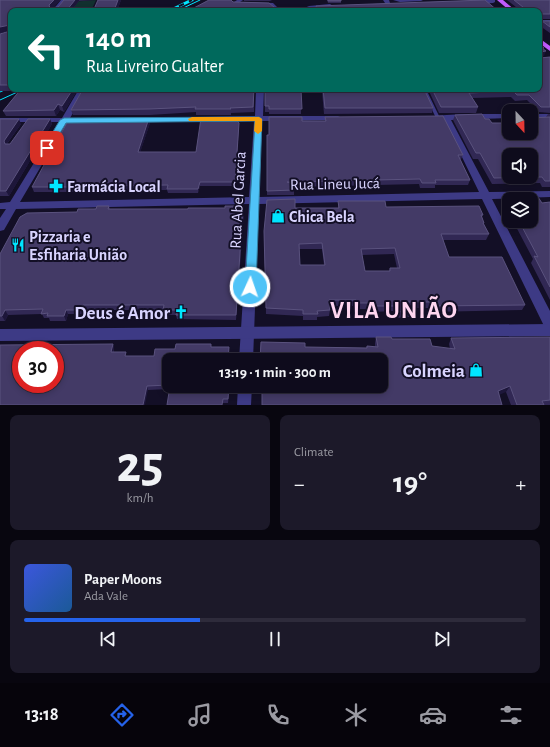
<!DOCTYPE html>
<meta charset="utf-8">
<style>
body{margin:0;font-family:"Alegreya Sans",sans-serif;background:#1c1929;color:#f1f3f6;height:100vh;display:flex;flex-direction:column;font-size:15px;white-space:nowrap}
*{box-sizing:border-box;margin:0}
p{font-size:13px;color:#9b9ba3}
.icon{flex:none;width:22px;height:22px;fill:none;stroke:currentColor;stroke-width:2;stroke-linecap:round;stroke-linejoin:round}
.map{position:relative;height:405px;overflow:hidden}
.drawer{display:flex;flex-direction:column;gap:10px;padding:10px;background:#08060f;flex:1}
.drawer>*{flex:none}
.guide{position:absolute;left:8px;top:8px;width:534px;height:84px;border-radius:8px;box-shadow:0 2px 6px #0003,0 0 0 1px #2e2b3b;background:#00695c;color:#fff;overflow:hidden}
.needle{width:26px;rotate:158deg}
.controls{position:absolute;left:502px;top:104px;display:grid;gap:8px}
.controls a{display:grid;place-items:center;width:36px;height:36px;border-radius:8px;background:#0e0b1c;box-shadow:0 2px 6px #0003,0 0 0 1px #2e2b3b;font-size:20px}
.speed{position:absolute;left:12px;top:341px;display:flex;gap:8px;font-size:20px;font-weight:700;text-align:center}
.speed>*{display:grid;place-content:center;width:52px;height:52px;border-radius:50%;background:#0e0b1c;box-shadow:0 2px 6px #0003,0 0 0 1px #2e2b3b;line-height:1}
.speed .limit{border:6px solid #d22;background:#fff;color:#111}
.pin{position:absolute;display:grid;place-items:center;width:34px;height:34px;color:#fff;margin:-17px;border-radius:8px;box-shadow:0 2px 6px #0006}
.me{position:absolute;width:44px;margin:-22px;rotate:3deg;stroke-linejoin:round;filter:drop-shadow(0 0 3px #0008)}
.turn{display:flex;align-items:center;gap:14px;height:84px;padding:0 12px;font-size:18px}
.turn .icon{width:52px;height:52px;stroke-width:2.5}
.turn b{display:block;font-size:28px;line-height:34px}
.big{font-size:30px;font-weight:700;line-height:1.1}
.drawer .tile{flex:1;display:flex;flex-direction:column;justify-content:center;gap:6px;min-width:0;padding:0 14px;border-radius:8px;background:#1c1929}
.drawer .dial{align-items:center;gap:0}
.dial b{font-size:52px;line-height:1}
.song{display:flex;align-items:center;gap:12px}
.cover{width:48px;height:48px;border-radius:6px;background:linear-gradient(135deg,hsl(230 70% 55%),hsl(210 70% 35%))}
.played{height:4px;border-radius:2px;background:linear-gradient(90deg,#2563eb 35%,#2e2b3b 35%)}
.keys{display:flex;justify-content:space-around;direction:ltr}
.heat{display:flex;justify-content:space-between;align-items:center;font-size:22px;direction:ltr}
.drawer .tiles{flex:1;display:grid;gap:10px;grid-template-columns:1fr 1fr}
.tile:last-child{grid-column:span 2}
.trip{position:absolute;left:162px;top:353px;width:226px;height:40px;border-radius:8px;background:#0e0b1c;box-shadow:0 2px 6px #0003,0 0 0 1px #2e2b3b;font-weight:700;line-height:40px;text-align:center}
.menu{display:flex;height:64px;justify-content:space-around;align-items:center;background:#06040b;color:#9b9ba3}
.menu .icon{width:28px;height:28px}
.menu .active{color:#2563eb}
.menu b{font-size:18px;color:#f1f3f6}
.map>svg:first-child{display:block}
.green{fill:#12302f}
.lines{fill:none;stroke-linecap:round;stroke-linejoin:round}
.service{fill:#3d3a85;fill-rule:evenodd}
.minor{fill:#3d3a85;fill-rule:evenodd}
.tertiary{fill:#3d3a85;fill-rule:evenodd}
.primary{fill:#c25bff;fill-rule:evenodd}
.tram{stroke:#00e5ff;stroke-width:1}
.rail-casing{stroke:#00e5ff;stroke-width:3}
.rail{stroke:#130f26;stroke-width:2;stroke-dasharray:5.5;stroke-linecap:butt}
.wall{fill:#312854;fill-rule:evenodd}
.shaded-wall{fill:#1d163a}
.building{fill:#433a66;stroke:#5a527e;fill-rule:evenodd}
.route{fill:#4fc3f7;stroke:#337fa1}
.slow{fill:#f59e0b}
.labels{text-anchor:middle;stroke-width:4;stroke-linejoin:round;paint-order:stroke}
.street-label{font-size:16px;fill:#d9d4ff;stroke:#130f26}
.poi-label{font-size:16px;font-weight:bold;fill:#d9d4ff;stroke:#130f26;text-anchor:start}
.near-poi-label{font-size:19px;font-weight:bold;fill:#d9d4ff;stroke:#130f26;text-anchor:end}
.near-district-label{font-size:24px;font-weight:bold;letter-spacing:1px;fill:#ffd6f0;stroke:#130f26}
</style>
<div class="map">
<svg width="550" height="405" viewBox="0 0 550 405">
<rect width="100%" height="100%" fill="#130f26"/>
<path class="green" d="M96,0L91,11H62L70,2Z"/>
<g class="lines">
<path class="service" d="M393,0H423L421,1L400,2Z
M422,89H426L440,118V119H438L436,118Z"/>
<path class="minor" d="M61,0H67L58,11H52Z
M237,0H243L240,2L273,3L281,11H275L270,6L233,5V3Z
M383,0H389L391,6H387Z
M495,0V2L493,3L474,4L471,2L474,0Z
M330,4L333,6L332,7L298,11L309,6Z
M539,20H550V24H539Z
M79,89H87L70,118H82L86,120L82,122H67L20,202L249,197L254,121L136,122L132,120L136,118L255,116L256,89H264L263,116H338L342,118L338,120L262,121L259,197L479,192L444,120H432L428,118C434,113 496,114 509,114V118L451,120L489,192L550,191V197L492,199L550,311V330L545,328L482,199L259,204L253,360H239L249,204L16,209L4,230L0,231V218L6,209H0V203L10,202L59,122H0V118H62Z
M531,114H550V118H531Z
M238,386H252L251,405H237Z"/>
<path class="tertiary" d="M550,324V336L0,341V329Z"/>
<path class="primary" d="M497,0H503L516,11H510Z
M539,38L550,46V51L539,43Z"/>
<path class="tram" d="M177,11L200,0
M0,92L11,87
M0,100L24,89"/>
<g class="rail-casing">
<path id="rail" d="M169,11L192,0"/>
</g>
<use href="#rail" class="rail"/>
</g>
<path class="wall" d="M0,0H60L53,7H58L64,0H95L79,1L71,11H11V89H78L64,112L60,110L56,116H6L3,111L19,91H0V34L10,31V30L0,33Z
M98,0H121L117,11H94V9Z
M244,0H272L270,1H244Z
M327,0H341V3H328Z
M507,0H550V19H539V20V11H521Z
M542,21H550V33L540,26Z
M539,44L544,48V56L540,57V58L550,57V113L539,112L527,100L515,101L511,97L472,98L478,107L476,113H439L428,89H539Z
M83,89H254V112L231,113V115H196V112L150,115H73L71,110Z
M265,89H424L433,108L432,113L324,114L322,91H301V114H269V112H265Z
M548,114H550V187H542L540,183L492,184L478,159H473L453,120L455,115L485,119L509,133L546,117Z
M325,117L463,155L461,159H460L470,180L468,185H435V188H420L419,184L294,187V195H267V135H269L302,121H325Z
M149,118L150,123L140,152H196L239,127L235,186H200L198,193H168L167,190H107L106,189L94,192H34L32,187Z
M0,119L21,124L7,144H10L50,119L52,124L9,196H0Z
M338,201L386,207L483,215L482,217L484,223V224L489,234L486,240H443L449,257L525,305L522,310L430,312L429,308H410L411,311L409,317L395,318L393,311L372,312L371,309H355V306H330V310L329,316L317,317V320H303V316L266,314L264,231L338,208ZM299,249H322L324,265H300ZM394,254L397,268H390L389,271H365L362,255Z
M509,202V214L506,208Z
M550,202V300L531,263L533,259L513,221H531L542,203Z
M109,206L110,209H188L225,208L243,206L244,211L236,320L177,319L176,315H164L163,310H85L84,314H68L66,321H50L49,318H44L42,314L8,315L5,321H0V254L77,212Z
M376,337L392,339L450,349L449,344L451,338L550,337V405H511L506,392L381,360H260L261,342L305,347L366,348L367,346L375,347V343Z
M113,344L114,348V352L127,356H154L212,347H229V360H169V386H230L228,403H223L169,389L148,390L0,405Z"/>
<path class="shaded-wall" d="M54,0H60L51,11L49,5Z
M75,0H79V1L71,11H66Z
M118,0H121L117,11H115V8Z
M10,25L11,30L0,33V27Z
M546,51L544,56L539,57L540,52Z
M73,89H78L64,112L62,106Z
M58,104L60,110L56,116L54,110Z
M149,118L150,123L139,156L138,152Z
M19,119L21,124L6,145L4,141Z
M50,119L52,124L9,196L6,191Z
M239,123V127L235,186V182Z
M200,182V186L198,193V189Z
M106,185L105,186L106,189L94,192L92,187Z
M243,206L244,211L236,320V315Z
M83,305L85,310L84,314L82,310Z
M5,310L8,315L5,321L2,316Z
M66,310L68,314L66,321L64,316Z
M113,344L114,348L113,356L111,352Z
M147,386L148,390L145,405H143Z
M229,386H230L228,403V399Z
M510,386L506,392L494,397L498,391Z"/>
<path class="building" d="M0,0H54L49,5L50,8L58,7L64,0H75L66,11H11V85H0V34L10,31V25L0,27Z
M98,0H118L115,8L94,9Z
M209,0H231L233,2L269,3L279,11H181L186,9L190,10Z
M328,0H341V1H328Z
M485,0L498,11H306L309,9H317L316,6Z
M514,0H550V14H541L539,19V11H528Z
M542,21H550V27Z
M539,44L544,48H542L546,51L540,52V58L550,57V107H541L529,95H517L513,91L469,93L478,107H441L432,89H539Z
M21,89H73L62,106L58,104L54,110L3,111Z
M83,89H254L253,107L230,108L231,109H195L196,107L149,109L71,110Z
M265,89H301L302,109H269V106H265Z
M323,89H424L433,108H325Z
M482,114L485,119H489L492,123H509V133H531V118L550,117V181H545L542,177L494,178L480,153H476L455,115ZM509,155H531V177H509Z
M443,116L463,155H458L470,180H435L436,183H422L420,179L287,182L294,184V190L267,191V135H269V117H302V121H326L325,117Z
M149,118L138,152H196L201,118H235L239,123L235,182H200L198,189H167L168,185L105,186L106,185L92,187H32L69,119Z
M0,119H19L4,141L5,144H10L28,119H50L6,191H0Z
M524,197H538L542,203L550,202V287L534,256L538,257L519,221H531V199H518Z
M295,199V208H339L338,201H385L386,207L479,206L483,215H481L484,223H483L489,234H441L449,257H502L525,305L433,306L431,302H408L411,311L397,312L395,306H373V303H357L356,300H329L330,310L317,311L318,314H303V310L266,308L264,231L267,200ZM322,243L325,265H300L299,244ZM395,248L400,268H390V271H365L361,249Z
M97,206H109L108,209H188V208H225V206H243L236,315H176L177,310H163L164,305H83L82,310H66L64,316H47L48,313L41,314L43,309L5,310L2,316H0V254L20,217L27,213L77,212L78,209H96Z
M376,337H391L392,339H430L432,346L455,349L451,338L550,337V400L542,401L544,405H517L510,386L498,391L502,405H262V386H381V360H260L261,342L305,343V347L367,348V346L378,347Z
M113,344L111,352H126L125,356H154L155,349H175L176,344H211V347H229L228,360H169V385L147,386L143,405H0V345ZM21,350H55V384H21Z
M170,386H229L228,399H223L222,405H167Z"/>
<path class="route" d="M259,117L262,119L256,287L254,290L250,291L246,290L245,287L255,121L66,123L50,150H44L43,148L60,120L64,118Z"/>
<path class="slow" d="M192,117H259L262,119V131L258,134L254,131L255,121H189L188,119Z"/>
<defs>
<g id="pharmacy-bare" transform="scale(1.08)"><path d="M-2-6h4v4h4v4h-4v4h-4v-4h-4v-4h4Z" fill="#00e5ff" stroke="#130f26" stroke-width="2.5" paint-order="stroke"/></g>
<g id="shop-bare" transform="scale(1.08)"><path d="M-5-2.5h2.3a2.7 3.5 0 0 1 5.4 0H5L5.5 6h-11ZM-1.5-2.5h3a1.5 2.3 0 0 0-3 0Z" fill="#00e5ff" stroke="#130f26" stroke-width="2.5" paint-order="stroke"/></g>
<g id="restaurant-bare" transform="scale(1.08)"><path d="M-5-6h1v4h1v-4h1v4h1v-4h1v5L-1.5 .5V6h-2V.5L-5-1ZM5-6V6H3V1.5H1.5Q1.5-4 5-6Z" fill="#00e5ff" stroke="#130f26" stroke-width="2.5" paint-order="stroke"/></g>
<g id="church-bare" transform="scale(1.08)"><path d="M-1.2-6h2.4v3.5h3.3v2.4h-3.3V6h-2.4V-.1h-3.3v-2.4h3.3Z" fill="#00e5ff" stroke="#130f26" stroke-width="2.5" paint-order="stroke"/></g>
</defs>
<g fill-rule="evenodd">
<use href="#pharmacy-bare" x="56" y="186"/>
<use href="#shop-bare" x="278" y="216"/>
<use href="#restaurant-bare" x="18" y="245"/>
<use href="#church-bare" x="181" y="312"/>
<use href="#shop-bare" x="476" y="370"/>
</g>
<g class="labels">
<g class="street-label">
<text transform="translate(335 183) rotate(-1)" y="6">Rua Lineu Jucá</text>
<text transform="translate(237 200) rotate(-87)" y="6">Rua Abel Garcia</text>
</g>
<g class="poi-label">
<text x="67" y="192">Farmácia Local</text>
<text x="289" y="222">Chica Bela</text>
<text x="29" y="242">Pizzaria e<tspan x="29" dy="18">Esfiharia União</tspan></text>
</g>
<g class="near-poi-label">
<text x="170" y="319">Deus é Amor</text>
<text x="465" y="377">Colmeia</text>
</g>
<g class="near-district-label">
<text x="394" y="318">VILA UNIÃO</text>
</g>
</g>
</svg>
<div class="controls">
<a><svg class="needle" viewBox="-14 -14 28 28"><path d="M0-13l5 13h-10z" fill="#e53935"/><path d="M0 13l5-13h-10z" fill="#9b9ba3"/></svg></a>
<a><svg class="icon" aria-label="sound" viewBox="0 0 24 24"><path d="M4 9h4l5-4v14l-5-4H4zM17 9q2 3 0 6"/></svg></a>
<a><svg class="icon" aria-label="layers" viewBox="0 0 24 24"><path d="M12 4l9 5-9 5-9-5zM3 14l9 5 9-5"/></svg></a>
</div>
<div class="speed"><div class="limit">30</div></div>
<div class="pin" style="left:47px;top:148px;background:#d93025"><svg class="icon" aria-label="arrive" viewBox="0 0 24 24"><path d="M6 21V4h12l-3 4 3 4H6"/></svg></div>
<svg class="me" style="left:250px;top:287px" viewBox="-20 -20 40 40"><circle r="17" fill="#4fc3f7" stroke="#fff" stroke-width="3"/><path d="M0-11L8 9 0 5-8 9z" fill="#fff"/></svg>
<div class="trip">13:19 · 1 min · 300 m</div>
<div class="guide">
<div class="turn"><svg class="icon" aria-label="left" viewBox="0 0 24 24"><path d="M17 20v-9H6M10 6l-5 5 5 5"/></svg><div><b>140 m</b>Rua Livreiro Gualter</div></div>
</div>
</div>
<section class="drawer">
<div class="tiles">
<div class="tile dial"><b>25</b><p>km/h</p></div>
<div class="tile"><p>Climate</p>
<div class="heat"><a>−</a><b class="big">19°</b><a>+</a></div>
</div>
<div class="tile">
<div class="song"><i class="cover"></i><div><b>Paper Moons</b><p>Ada Vale</p></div></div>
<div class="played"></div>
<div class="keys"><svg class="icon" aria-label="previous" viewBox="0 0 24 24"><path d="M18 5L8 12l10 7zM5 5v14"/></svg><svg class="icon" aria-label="pause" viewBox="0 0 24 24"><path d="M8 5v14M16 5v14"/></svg><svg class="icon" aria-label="next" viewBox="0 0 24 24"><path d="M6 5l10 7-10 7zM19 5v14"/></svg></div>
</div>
</div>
</section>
<nav class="menu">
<b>13:18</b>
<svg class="icon active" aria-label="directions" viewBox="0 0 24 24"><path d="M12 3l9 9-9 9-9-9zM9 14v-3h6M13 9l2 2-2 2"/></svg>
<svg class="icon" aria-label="music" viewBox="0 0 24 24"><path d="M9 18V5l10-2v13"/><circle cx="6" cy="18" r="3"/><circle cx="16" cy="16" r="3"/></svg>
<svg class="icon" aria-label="phone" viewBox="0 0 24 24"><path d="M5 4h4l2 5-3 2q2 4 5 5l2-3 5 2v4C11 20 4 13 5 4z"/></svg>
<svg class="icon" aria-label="climate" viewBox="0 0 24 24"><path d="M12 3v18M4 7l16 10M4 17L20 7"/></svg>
<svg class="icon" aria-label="car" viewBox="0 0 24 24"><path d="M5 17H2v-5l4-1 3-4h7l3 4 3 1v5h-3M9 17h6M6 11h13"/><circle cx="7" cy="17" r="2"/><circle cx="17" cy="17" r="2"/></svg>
<svg class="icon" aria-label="filters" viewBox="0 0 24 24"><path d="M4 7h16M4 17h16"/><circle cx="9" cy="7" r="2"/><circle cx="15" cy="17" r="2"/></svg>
</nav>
